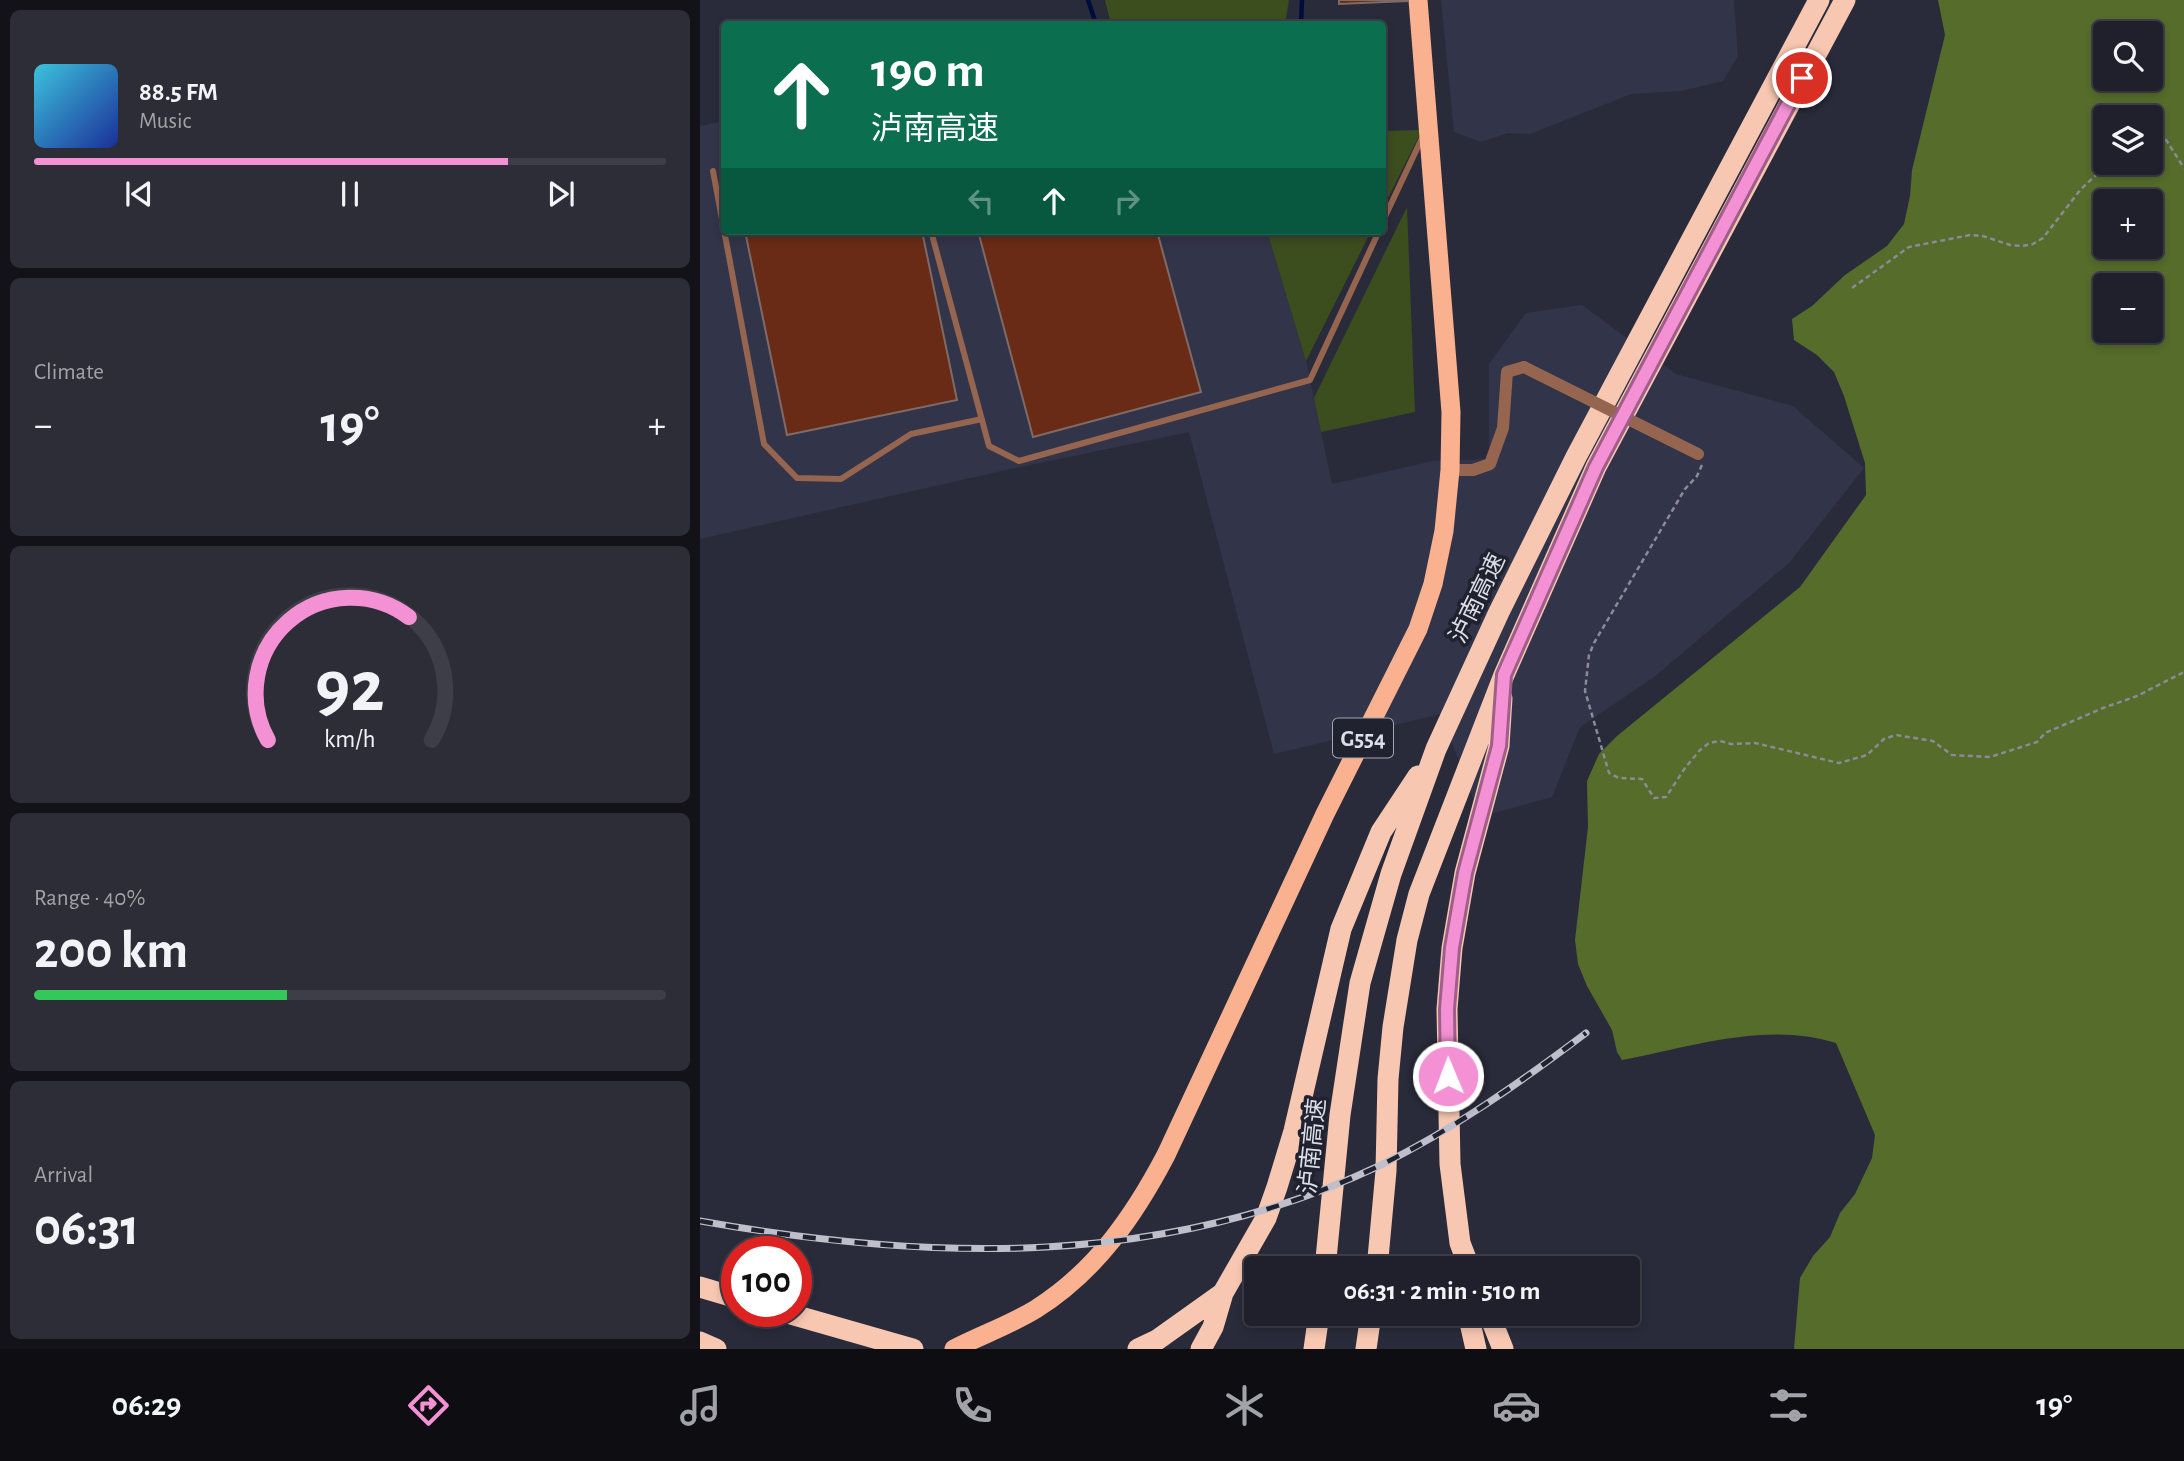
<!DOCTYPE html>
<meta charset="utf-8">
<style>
body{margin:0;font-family:"Alegreya Sans","Noto Sans SC",sans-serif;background:#2d2d38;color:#f1f3f6;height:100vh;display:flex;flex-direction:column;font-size:26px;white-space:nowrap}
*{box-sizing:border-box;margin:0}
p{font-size:23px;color:#a2a3a9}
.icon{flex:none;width:38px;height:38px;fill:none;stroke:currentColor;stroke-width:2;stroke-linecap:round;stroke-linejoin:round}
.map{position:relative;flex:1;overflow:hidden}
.side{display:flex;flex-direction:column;gap:10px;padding:10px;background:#121218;width:700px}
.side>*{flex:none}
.guide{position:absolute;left:21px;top:21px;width:665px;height:214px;border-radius:7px;box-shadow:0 4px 10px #0003,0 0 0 2px #3d3e48;background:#0b6e4f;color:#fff;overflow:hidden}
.buttons{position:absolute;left:1393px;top:21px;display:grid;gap:14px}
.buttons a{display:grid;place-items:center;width:70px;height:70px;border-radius:7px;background:#20202c;box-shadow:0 4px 10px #0003,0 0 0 2px #3d3e48;font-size:35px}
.speed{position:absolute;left:21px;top:1236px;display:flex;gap:14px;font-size:35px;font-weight:700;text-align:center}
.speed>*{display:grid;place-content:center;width:91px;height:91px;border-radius:50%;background:#20202c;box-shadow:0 4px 10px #0003,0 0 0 2px #3d3e48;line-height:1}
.speed .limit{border:10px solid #d22;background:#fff;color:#111}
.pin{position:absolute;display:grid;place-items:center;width:60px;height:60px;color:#fff;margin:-30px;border:4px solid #fff;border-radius:50%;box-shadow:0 2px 7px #0007}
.me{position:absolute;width:77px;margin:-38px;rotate:359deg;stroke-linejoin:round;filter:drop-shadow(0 0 5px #0008)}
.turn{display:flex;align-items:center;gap:24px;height:147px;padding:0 35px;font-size:32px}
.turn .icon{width:91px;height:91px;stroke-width:2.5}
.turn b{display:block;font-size:49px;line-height:60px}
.lanes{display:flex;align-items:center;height:66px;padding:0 35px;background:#0003;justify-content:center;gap:35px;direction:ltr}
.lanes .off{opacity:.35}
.big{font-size:52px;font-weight:700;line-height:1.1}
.side .tile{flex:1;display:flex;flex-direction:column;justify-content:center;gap:10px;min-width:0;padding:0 24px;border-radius:10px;background:#2d2d38}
.side .dial{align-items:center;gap:0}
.dial svg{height:182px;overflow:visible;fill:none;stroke:#3d3e48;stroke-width:7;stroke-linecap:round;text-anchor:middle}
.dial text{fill:#f1f3f6;stroke:none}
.song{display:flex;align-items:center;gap:21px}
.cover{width:84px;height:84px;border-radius:10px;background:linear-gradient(135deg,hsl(190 70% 55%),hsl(230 70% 35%))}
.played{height:7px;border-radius:4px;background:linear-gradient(90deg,#f491d4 75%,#3d3e48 75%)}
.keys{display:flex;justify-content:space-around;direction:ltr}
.heat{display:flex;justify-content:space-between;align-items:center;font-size:38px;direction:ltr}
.charge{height:10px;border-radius:5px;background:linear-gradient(90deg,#34c759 40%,#3d3e48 0)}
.trip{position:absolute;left:544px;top:1256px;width:396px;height:70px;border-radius:7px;background:#20202c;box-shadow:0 4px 10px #0003,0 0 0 2px #3d3e48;font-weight:700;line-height:70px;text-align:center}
.dock{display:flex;height:112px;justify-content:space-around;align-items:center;background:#0d0d12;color:#a2a3a9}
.dock .icon{width:49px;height:49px}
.dock .selected{color:#f491d4}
.dock b{font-size:32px;color:#f1f3f6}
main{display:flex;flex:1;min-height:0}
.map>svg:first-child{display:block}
.built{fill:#323449}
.green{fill:#3c4d1e}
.forest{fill:#556c2b;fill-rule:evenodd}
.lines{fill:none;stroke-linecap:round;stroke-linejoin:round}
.stream{stroke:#000d3c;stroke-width:4.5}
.building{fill:#692b16;stroke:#7e6b65;stroke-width:2}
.path{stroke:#8a8b97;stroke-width:2.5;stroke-dasharray:5 3.5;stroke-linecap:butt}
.service{stroke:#95654f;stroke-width:6}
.minor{stroke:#95654f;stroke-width:12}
.trunk{stroke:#fab18f;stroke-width:19}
.motorway{stroke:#f7c7b1;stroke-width:21}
.rail-casing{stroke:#bebfca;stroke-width:7}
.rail{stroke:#202230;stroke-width:4.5;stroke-dasharray:13;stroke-linecap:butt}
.minor-bridge{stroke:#95654f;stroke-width:12}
.route-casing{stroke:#9f5e8a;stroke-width:18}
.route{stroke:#f491d4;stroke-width:12}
.labels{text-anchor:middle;stroke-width:7;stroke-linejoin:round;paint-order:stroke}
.shield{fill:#202230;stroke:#a4a6b1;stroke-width:2}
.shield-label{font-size:23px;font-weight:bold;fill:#dddee8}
.street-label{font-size:24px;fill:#dddee8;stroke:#202230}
</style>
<main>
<section class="side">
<div class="tile">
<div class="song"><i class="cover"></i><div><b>88.5 FM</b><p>Music</p></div></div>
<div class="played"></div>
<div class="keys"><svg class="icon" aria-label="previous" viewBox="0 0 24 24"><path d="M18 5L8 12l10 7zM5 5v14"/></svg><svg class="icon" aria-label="pause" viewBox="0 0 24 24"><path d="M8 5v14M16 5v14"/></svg><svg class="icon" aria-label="next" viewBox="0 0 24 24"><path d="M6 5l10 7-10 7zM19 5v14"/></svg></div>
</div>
<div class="tile"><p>Climate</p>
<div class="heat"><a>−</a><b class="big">19°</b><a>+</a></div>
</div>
<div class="tile dial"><svg viewBox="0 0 100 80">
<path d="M14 69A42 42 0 1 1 86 69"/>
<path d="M14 69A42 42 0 0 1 76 15" stroke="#f491d4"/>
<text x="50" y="56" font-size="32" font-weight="700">92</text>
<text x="50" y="72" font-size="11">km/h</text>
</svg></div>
<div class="tile"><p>Range · 40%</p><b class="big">200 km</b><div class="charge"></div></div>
<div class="tile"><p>Arrival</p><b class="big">06:31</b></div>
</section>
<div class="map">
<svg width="1484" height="1349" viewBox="0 0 1484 1349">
<rect width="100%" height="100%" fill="#2a2b3a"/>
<path class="built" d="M741,0H1034L1038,56L1023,81L981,91L931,94L830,134L808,133L781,142L754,132Z
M24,121V231H567L606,361L632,484L733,461L789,459V364L826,313L882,305L976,374L1093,406L1164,468L1089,563L954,677L880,727L852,797L780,817L741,714L574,754L489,432L306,470L0,539V126Z"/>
<path class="green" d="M405,0H589L585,24H411Z
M722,130L683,208V131Z
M707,207L715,412L621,432L614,398Z
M567,231H671L606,361Z"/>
<path class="forest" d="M1238,0H1484V1349H1094L1100,1278L1113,1256L1130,1237L1140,1213L1155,1194L1172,1158L1175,1135L1136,1043C1067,1021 991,1047 922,1060L917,1052L912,1030L887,986L878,964L875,940L888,827L887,781L899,754L917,736L1100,587L1166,495L1165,463L1144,396L1134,372L1117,355L1094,340L1092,319L1112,306L1145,275L1187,246L1204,224L1210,196L1212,170L1245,35ZM1405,33H1451V79H1405ZM1405,117H1451V163H1405ZM1405,201H1451V247H1405ZM1405,285H1451V331H1405Z"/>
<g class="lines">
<path class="stream" d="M388,0L396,24
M601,24L602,0"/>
</g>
<path class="building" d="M639,0H707V1L639,4Z
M45,231H222L257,400L87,435Z
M278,231H457L501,392L333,437Z"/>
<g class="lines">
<path class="path" d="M1451,133L1463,135L1484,168
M1152,288L1209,247L1270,235L1283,236L1310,245L1322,246L1333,244L1343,238L1381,189L1409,163
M1002,465L997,476L985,489L894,643L889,655L885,691L909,773L919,778L942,779L954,798L966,797L985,768L1000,750L1009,743L1020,741L1031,744L1055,743L1139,763L1167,755L1184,739L1196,735L1233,741L1252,755L1290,757L1337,742L1345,733L1403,708L1437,696L1484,672"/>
<path class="service" d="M13,171L64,444L97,478L141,479L211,434L282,419
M682,223L723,136
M231,231L289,446L319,461L610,380L679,231"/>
<path class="minor" d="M750,470H773L790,464L803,428L807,372L824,367"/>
<path class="trunk" d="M254,1349C281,1335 310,1325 336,1309C396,1271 434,1216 466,1155L625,814L718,629L733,584L744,531L750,470L751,412L718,0"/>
<path class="motorway" d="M625,1269L640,1115L660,983L691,874L736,749L799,612L876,457L1119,0
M677,1269L686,1171L688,1079L693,1027L707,940L719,894L804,675L896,467L1145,0
M770,1269L760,1243L750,1164L747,1009L752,948L765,873L799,746L802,698
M0,1287L37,1298
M80,1311L213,1349
M768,1314L776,1349
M789,1314L803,1349
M0,1342L16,1349
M438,1349L457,1340L523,1293
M501,1349L513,1327L523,1293L566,1218L577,1187L594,1131L641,929L681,832L718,776
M614,1349L619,1314
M666,1349L671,1314"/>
<g class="rail-casing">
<path id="rail" d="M0,1221C232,1262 464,1268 681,1165C754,1129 821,1082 886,1033"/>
</g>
<use href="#rail" class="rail"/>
<path class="minor-bridge" d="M824,367L998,454"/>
</g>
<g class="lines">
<g class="route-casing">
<path id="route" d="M748,1076L747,1009L752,948L765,873L799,746L804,675L896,467L1102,78"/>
</g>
<use href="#route" class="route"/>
</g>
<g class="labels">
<rect class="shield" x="633" y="718.5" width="60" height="39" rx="5"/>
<g class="shield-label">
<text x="663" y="746">G554</text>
</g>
<g class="street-label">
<text transform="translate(777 598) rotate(-64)" y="8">泸南高速</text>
<text transform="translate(612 1146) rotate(-84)" y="8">泸南高速</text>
</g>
</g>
</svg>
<div class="buttons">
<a><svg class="icon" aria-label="search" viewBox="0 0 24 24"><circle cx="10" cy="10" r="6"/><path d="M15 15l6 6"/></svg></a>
<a><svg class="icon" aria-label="layers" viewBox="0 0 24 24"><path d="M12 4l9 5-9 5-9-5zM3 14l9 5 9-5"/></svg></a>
<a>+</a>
<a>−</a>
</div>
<div class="speed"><div class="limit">100</div></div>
<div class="pin" style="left:1102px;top:78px;background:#d93025"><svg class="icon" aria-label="arrive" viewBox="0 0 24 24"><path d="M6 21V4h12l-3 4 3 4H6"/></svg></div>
<svg class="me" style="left:748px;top:1076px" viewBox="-20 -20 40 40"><circle r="17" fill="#f491d4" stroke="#fff" stroke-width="3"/><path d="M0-11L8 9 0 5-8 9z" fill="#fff"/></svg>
<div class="trip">06:31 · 2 min · 510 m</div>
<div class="guide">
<div class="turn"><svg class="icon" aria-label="ahead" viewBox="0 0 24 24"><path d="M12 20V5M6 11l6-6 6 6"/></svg><div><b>190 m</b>泸南高速</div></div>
<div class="lanes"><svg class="icon off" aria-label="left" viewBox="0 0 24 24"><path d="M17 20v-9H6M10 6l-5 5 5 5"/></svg><svg class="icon" aria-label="ahead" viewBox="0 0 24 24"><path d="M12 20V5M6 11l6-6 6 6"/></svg><svg class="icon off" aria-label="right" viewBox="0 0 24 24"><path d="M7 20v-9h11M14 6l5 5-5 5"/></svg></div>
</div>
</div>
</main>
<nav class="dock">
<b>06:29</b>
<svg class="icon selected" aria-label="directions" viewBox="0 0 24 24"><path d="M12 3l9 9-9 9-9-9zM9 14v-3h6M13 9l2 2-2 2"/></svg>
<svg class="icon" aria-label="music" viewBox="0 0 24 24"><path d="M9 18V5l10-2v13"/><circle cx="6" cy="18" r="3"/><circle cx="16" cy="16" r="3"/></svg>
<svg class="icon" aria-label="phone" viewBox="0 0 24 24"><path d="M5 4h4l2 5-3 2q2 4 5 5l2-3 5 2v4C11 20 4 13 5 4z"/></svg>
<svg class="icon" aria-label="climate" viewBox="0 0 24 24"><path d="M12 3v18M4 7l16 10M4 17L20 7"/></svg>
<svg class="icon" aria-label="car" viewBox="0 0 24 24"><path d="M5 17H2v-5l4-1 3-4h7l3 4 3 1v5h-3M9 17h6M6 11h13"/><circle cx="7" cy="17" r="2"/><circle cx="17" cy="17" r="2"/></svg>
<svg class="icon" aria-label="filters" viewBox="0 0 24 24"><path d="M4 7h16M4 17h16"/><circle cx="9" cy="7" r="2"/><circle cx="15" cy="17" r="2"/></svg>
<b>19°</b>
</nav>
